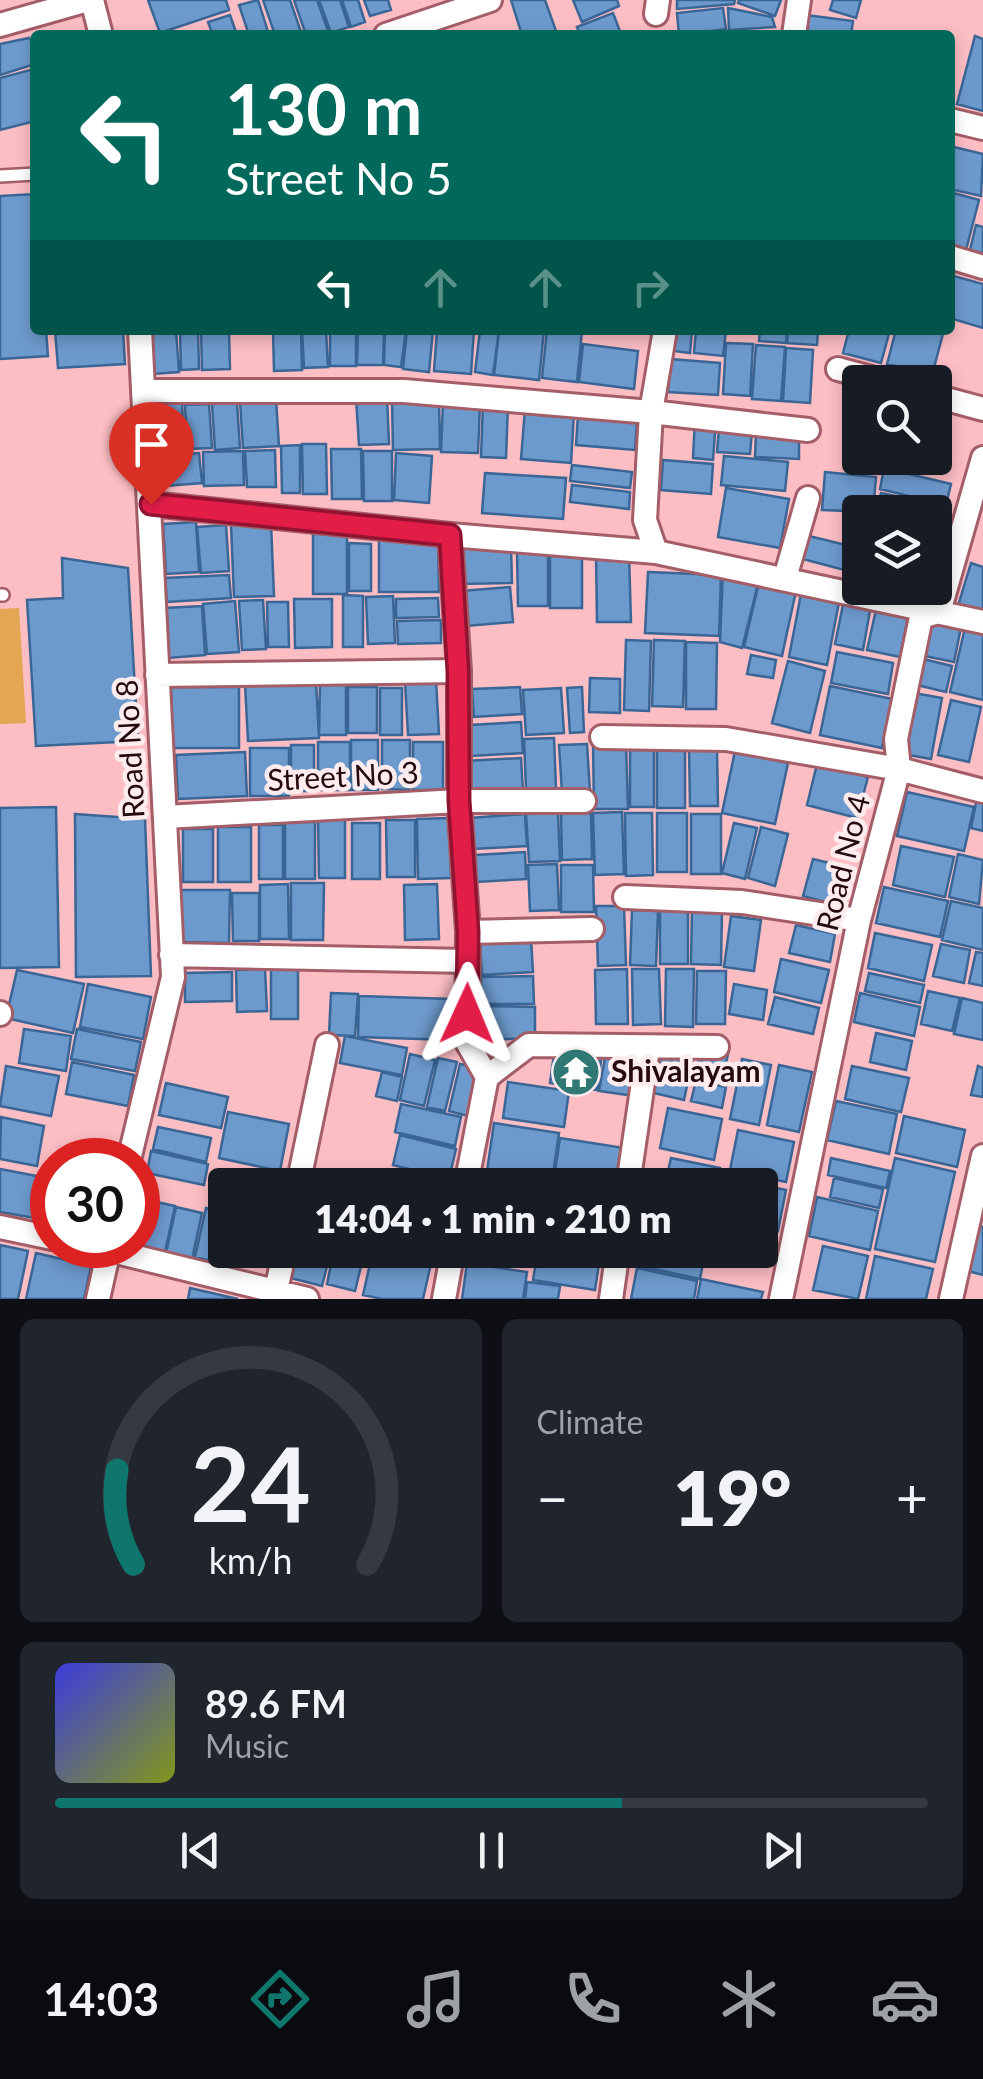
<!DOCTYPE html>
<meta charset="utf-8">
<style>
body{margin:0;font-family:Lato,sans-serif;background:#20242c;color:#f1f3f6;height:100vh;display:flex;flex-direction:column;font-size:38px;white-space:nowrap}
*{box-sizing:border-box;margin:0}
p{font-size:32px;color:#9ea1a6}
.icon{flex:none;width:55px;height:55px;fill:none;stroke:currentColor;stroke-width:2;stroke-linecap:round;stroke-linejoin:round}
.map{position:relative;height:1299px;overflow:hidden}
.side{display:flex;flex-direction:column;gap:20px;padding:20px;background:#0d0f14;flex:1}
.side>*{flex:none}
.hud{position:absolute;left:30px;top:30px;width:925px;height:305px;border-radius:10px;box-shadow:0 5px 15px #0003;background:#00695c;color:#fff;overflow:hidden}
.tools{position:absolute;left:842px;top:365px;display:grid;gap:20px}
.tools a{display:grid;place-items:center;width:110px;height:110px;border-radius:10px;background:#171b24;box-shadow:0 5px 15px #0003;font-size:50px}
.speed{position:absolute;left:30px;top:1138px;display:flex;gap:20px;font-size:50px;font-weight:700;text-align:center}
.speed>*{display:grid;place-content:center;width:130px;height:130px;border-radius:50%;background:#171b24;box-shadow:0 5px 15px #0003;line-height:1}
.speed .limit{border:15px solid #d22;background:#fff;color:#111}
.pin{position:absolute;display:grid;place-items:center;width:85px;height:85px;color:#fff;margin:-102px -42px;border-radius:50% 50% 50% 0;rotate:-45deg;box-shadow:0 0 10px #0007}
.pin .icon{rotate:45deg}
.me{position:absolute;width:110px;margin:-55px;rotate:1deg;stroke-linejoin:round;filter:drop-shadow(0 0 8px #0008)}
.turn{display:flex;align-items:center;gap:35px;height:210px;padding:0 30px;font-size:45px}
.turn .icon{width:130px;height:130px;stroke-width:2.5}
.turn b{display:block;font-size:70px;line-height:85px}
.lanes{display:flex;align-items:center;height:95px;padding:0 30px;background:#0003;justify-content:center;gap:50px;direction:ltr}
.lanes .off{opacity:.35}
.big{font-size:75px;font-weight:800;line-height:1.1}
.side .tile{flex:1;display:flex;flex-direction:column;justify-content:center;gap:15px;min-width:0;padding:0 35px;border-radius:15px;background:#20242c}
.side .dial{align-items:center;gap:0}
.dial svg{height:260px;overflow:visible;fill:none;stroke:#363941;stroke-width:7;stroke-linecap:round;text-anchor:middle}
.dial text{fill:#f1f3f6;stroke:none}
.song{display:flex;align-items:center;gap:30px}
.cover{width:120px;height:120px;border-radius:15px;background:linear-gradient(135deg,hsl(240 70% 55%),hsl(70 70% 35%))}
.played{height:10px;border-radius:5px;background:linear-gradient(90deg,#0f766e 65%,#363941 65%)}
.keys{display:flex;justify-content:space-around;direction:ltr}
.heat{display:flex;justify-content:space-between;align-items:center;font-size:55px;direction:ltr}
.side .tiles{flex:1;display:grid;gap:20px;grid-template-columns:1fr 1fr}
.tile:last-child{grid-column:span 2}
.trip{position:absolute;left:208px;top:1168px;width:570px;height:100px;border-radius:10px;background:#171b24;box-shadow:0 5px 15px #0003;font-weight:800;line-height:100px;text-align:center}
.tabs{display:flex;height:160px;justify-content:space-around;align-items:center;background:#090b0e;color:#9ea1a6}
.tabs .icon{width:70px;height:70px}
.tabs .on{color:#0f766e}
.tabs b{font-size:45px;color:#f1f3f6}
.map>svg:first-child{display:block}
.green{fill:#e3a652}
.building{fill:#6d9acd;stroke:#3a6696;stroke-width:2.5}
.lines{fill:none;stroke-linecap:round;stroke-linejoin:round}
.lane-casing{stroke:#a45e67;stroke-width:16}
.street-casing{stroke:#a45e67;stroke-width:28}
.lane{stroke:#fff;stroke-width:11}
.street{stroke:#fff;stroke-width:22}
.route-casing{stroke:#92132f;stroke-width:25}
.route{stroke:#e11d48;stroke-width:18}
.labels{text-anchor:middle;stroke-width:9;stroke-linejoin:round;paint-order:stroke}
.street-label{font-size:30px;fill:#24090e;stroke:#fdeced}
.poi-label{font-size:30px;font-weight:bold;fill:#24090e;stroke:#fdeced;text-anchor:start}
</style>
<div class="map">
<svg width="983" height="1299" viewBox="0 0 983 1299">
<rect width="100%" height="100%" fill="#fcbdc3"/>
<path class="green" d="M19,608L26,723L0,724V609Z"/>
<path class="building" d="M148,0H226L229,10L160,33Z
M258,0L269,35H249L239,5Z
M263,0H290L302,35H275Z
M294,0H317L328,31L306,35Z
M319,0H340L349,27L331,33Z
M342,0H358L365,22L351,27Z
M364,0H388L391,10L370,16Z
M511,0H545L556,31L543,35H522Z
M573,0H617L619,6L582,22Z
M677,0H735L734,4L677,9Z
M739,0H781L775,16L738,3Z
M833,0H861L856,18L830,10Z
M723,8L726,29L679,35L677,13Z
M728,8L772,17L775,27L729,30Z
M613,13L621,34L580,35L577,27Z
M230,15L237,35H213L208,22Z
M806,15L853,21L851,35H804Z
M975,36L983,39V111L957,104Z
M29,38L35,46V64L0,75V44Z
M34,69L35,121L0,130V78Z
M950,146L983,154L981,196L950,189Z
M950,192L979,200L966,250L950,245Z
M35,194V330H46L48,356L0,359V196Z
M976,225L983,227V253L970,250Z
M950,275L983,284V328L950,318Z
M55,330H123L125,364L58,368Z
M176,330L179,372L152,374L150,332Z
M180,330H198L199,369L181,370Z
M201,330H229L230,369L202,370Z
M273,330H301L302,370L274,371Z
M302,330H326L328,367L304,368Z
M330,330H356V366H330Z
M358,330H384L383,365H357Z
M385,330H406L401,367L384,365Z
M407,330H433L429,372L403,369Z
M437,330H474L471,374L434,371Z
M480,330H499L493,375L475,372Z
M499,330H544L539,380L494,375Z
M547,330H582L577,382L542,378Z
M677,330H692L690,353L674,351Z
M696,330H726L723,356L694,353Z
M760,330H787L786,343L759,341Z
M788,330H818L817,345L787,343Z
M849,330H890L881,363L843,353Z
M896,330H944L932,375L887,364Z
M726,343L753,344L750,396L723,394Z
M583,344L638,351L634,389L579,382Z
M756,345L785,347L781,401L752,399Z
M786,348L813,350L810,403L783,401Z
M670,359L720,363L718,395L668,392Z
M387,397L389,444L359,445L356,398Z
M392,398H439L440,449L393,450Z
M276,399L279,446L243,448L240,401Z
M182,402L184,449L162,450L160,403Z
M443,402L480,404L478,453L441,452Z
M237,403L240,448L215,450L212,404Z
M483,403L508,405L506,458L481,457Z
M209,404L212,448L187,449L185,405Z
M525,409L574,413L571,463L521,459Z
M578,415L637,420L635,450L576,445Z
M695,419L716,420L713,460L693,458Z
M719,428L752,431L750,454L717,452Z
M756,433L799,434V459L755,457Z
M302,444H326L327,494H303Z
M300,445V493H282L281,446Z
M331,449H361L362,499H332Z
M275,450L276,487H247L245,451Z
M243,451L244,485L204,486L203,452Z
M363,451H392V501H364Z
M199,453L202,483L165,486L162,456Z
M396,453L432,456L429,503L394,500Z
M724,456L788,462L785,491L721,485Z
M663,460L713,464L711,494L661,490Z
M572,465L632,472L630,488L570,481Z
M884,468L951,484L946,505L880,489Z
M825,472L876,477L873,512L822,510Z
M485,473L566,478L563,519L482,513Z
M572,485L630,492L629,509L570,502Z
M726,488L789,499L780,548L718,537Z
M881,493L943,506L940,522L935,521V512H896L877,508Z
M196,522L199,572L166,574L163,524Z
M271,523L274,596L234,597L231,525Z
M226,525L229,571L201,573L197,527Z
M313,534H347V594H313Z
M809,536L858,548L852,572L803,559Z
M438,539L439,592H379V540Z
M349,543L371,544V591H349Z
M511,546L512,583L460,584L459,547Z
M517,552H548V606H518Z
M550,553H582V608H550Z
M629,554L631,622H597L596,555Z
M62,558L128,568L138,741L36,746L27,600L63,598Z
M971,563L983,567V614L958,606Z
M723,571L759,580L742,648L720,642Z
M648,572L721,575L719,636L645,633Z
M229,575L231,598L167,602L165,578Z
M759,582L796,591L782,656L744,647Z
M510,587L513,622L466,626L462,591Z
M801,594L839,602L827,665L789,657Z
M343,595L363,596V647H343Z
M393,596L395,643L368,644L366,597Z
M438,598L439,617L396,618V599Z
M294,599H332V647L295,648Z
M263,600L266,649L242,650L239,601Z
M844,600L871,605L863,650L835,644Z
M235,601L239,652L207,654L203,604Z
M267,602H288L289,647H268Z
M202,606L205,655L168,658L164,608Z
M876,610L908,617L900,657L867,650Z
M441,620V643L398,644L397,621Z
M932,621L961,627L954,662L925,656Z
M965,628L983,632V700L950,692Z
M626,640L651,641L649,711L624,710Z
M654,640L685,641L683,707L652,706Z
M686,642L717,643L716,709H686Z
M837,652L893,663L888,694L831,683Z
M751,655L776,660L773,678L747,674Z
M923,659L952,666L946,692L917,685Z
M788,661L825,671L810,733L772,723Z
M590,678L620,679V713L589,712Z
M436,680L439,734L408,735L405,682Z
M316,681L319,738L248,741L245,684Z
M320,684L346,685V735H319Z
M830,686L892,699L882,748L820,735Z
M171,687H239V748H171Z
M348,687H377V733H348Z
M520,687L522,714L474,717L472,689Z
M582,687L584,732L570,733L567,688Z
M380,688H402V735H380Z
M561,688L564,733L526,735L523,690Z
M914,693L942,698L931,759L903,754Z
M951,700L981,707L969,762L938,755Z
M521,722L523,753L472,756L470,725Z
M554,738L556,788L526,789L524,739Z
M351,740H378V790H351Z
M382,740H410V790L382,789Z
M318,742H350V790H318Z
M413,742H443V790H413Z
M593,743H626L628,809H594Z
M587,744L590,792L562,793L559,745Z
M291,745H314V791H291Z
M657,747H685V808H657Z
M250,748H289V796H250Z
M689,748H717L718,806H690Z
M630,750H654V807H630Z
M735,751L788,763L775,824L722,813Z
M245,752L247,796L178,799L176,755Z
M521,758L523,792L467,795L465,761Z
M817,764L868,777L857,818L807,805Z
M907,792L974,807L964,851L897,836Z
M977,798L983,799V831L971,828Z
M56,807L59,967L0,968V808Z
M622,812L624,874L595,875L593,813Z
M558,813L560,861L529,862L526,814Z
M591,813L592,859L562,860L561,814Z
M625,813H652L653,875L626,876Z
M657,813H687V872H657Z
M75,814L145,819L151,976L76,977Z
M525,814L527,846L472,849L470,818Z
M691,814H721V874H691Z
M318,818L345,819V878H319Z
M450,818L451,878L418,879L417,819Z
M386,820H415V877H387Z
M285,822H315V879H285Z
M352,823H380V879H352Z
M734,823L757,828L745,879L722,873Z
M259,825H283V879H259Z
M218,827H251V882H218Z
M761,827L788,834L775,886L748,878Z
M183,829H213V882H183Z
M901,846L954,857L945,897L893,885Z
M525,852L526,879L476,882L475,855Z
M958,854L983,860L979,904L949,897Z
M813,859L854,869L844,907L803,896Z
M557,864L559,910L530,911L528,865Z
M561,865H593L594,912H561Z
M291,883H324L323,940H291Z
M288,884L289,939H260V885Z
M437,884L439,939L405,940L404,885Z
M884,887L948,901L940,937L876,923Z
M176,890H230L229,943L176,942Z
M232,893H259V941H233Z
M951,901L983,908V950L942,940Z
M596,906H624L626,965L598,966Z
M660,908H688V964H660Z
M632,910L658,911L656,966L630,965Z
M692,910L722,911L721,965L691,964Z
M731,916L761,920L754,971L724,967Z
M796,925L835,934L830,962L789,953Z
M875,933L932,945L924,981L868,968Z
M531,939L533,972L482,975L480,942Z
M941,944L970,950L964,983L933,976Z
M976,952L983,953V986L969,983Z
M781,959L829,970L821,1003L774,992Z
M271,962H298V1019H271Z
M265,969L267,1011L237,1012L236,970Z
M627,969L628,1024H596L595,970Z
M632,969H659L661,1024L633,1025Z
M666,969H694L693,1027L665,1026Z
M17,970L84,984L73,1033L6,1018Z
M697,971H726L725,1024H696Z
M232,972V1001L185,1002V973Z
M869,973L924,985L920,1003L865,991Z
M533,976L534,1004H481V977Z
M88,984L151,997L143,1039L80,1027Z
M734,984L767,990L763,1020L729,1014Z
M928,991L960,998L952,1031L921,1024Z
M331,993L358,994L355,1036L329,1035Z
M860,993L920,1007L914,1036L854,1022Z
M359,996L452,999L451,1040L358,1037Z
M775,997L819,1008L813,1034L768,1024Z
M962,998L983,1003V1040L954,1034Z
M480,1006L535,1007V1038L479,1040Z
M24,1029L71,1036L66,1071L19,1063Z
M77,1029L141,1042L135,1071L71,1059Z
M876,1033L912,1041L906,1070L870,1062Z
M345,1036L407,1048L402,1075L340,1063Z
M701,1049L728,1054L722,1082L695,1077Z
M410,1054L435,1060L424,1106L400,1100Z
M554,1054L601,1061L597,1090L550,1083Z
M661,1056L692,1062L684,1100L654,1093Z
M438,1058L457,1062L445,1111L427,1107Z
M605,1058L639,1064L635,1096L599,1091Z
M742,1059L771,1065L759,1125L730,1119Z
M72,1062L134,1075L128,1106L66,1094Z
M460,1064L479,1068L468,1116L449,1111Z
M779,1065L812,1072L799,1132L767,1125Z
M6,1066L59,1076L51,1116L0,1106Z
M852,1066L909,1078L901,1112L845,1099Z
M978,1066L983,1068V1097L971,1095Z
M382,1072L402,1077L397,1101L376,1096Z
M696,1081L726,1087L722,1108L691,1101Z
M508,1082L569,1091L564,1127L503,1118Z
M166,1083L228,1097L221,1128L159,1115Z
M836,1101L897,1114L889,1154L827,1140Z
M401,1104L461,1117L455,1146L395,1132Z
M668,1108L722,1119L714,1160L660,1148Z
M228,1112L289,1124L280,1171L219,1158Z
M904,1116L965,1130L957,1167L896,1153Z
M1,1117L44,1126L37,1166L0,1159Z
M494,1123L559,1133L552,1181L487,1171Z
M158,1127L211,1138L206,1162L153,1149Z
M738,1130L794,1142L786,1182L730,1170Z
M400,1135L456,1149L449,1179L393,1165Z
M560,1138L624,1148L619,1185H553Z
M151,1151L208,1164L204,1185L147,1173Z
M671,1158L720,1168L716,1185H665Z
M831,1158L890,1171L886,1188L828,1175Z
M895,1158L955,1172L935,1262L875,1249Z
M0,1169L42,1177L35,1218L0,1212Z
M392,1171L446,1184V1185H389Z
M724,1177L786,1190L778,1231L760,1227V1185H723Z
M834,1178L883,1189L879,1208L830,1197Z
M817,1197L878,1211L870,1250L809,1236Z
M143,1199L175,1206L165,1252L137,1245L138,1223Z
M176,1207L202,1213L192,1259L166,1253Z
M206,1208L225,1212V1250H233L229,1265L195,1257Z
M978,1226L983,1227V1275L968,1271Z
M0,1245L28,1251L18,1299H0Z
M823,1246L868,1256L858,1299L813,1290Z
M298,1250H331L322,1286L291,1278Z
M334,1250H365L355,1291L327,1284Z
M373,1250H434L423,1299H382L363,1295Z
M538,1250H601L595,1290L533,1280Z
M643,1250H666L704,1258L700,1279L640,1266Z
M36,1253L91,1266L84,1299H26Z
M875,1256L933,1269L926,1299H866Z
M467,1263L527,1272L523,1299H462Z
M637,1268L697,1281L694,1299H631Z
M701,1279L763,1292L761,1299H697Z
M527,1282L560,1286L558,1299H525Z
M190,1288L238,1299H188Z"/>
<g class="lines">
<g class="lane-casing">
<path id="lane" d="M0,176L35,174
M0,595H3"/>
</g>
<g class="street-casing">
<path id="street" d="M92,0L101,35
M656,14L658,0
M0,25L88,0
M386,35L490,0
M794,35L799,0
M950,120L983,128
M950,257L983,267
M838,369L886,382
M143,391H404L651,412L808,430
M935,396L983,409
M151,504L450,535L656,552L983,622
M450,535L459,671V801L468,932L467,1042L487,1077L466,1185
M656,552L645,520L651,412L665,330
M785,578L808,498
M157,675L459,671
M602,737L726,739L899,769L983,791
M165,817L459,801H584
M625,897L742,902L859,920
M468,932L592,929
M171,955L468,961
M0,1014V1013
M487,1077L529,1045L717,1047
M129,1160L173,977L140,330
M298,1185L327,1045
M628,1185L648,1048
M0,1227L52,1238
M88,1245L307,1299
M98,1299L110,1245
M274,1299L285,1250
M444,1299L453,1250
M611,1299L618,1250
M781,1299L859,920L899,769L896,739L921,617L939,612L983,458
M951,1299L983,1156"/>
</g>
<use href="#lane" class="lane"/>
<use href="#street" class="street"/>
</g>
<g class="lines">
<g class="route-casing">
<path id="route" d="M151,504L450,535L458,671L459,801L468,932L467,1014"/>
</g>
<use href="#route" class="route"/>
</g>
<defs>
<g id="temple-disc" transform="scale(2.5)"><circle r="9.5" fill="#2f7876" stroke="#fdeced"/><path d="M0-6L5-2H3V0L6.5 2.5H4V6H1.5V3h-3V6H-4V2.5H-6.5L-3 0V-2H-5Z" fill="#fff"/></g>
</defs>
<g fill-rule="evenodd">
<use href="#temple-disc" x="576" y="1072"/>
</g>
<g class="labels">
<g class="street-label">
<text transform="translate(131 749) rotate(-93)" y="10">Road No 8</text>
<text transform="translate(343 777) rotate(-3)" y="10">Street No 3</text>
<text transform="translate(844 863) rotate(-76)" y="10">Road No 4</text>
</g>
<g class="poi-label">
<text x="611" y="1082">Shivalayam</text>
</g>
</g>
</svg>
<div class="tools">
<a><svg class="icon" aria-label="search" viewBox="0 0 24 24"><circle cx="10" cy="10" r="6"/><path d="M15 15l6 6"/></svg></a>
<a><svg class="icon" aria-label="layers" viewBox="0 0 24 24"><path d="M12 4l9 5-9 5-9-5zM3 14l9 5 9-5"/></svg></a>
</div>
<div class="speed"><div class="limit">30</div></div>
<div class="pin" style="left:151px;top:504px;background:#d93025"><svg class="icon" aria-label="arrive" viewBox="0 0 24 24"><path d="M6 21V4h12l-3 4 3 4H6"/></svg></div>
<svg class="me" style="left:467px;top:1014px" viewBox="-20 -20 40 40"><path d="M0-17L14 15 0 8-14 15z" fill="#e11d48" stroke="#fff" stroke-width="4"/></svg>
<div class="trip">14:04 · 1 min · 210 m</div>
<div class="hud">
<div class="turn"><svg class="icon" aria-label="left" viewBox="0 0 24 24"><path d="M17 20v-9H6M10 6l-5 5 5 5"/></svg><div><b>130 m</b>Street No 5</div></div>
<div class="lanes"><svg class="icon" aria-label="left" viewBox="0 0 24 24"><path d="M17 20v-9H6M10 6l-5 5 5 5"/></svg><svg class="icon off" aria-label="ahead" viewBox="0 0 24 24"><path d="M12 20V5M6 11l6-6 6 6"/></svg><svg class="icon off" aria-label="ahead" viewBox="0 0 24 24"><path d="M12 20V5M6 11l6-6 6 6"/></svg><svg class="icon off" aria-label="right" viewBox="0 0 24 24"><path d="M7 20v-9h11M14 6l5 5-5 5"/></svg></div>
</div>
</div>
<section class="side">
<div class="tiles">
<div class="tile dial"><svg viewBox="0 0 100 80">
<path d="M14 69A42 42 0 1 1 86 69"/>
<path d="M14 69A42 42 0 0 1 9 40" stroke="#0f766e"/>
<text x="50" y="56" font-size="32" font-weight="700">24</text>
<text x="50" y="72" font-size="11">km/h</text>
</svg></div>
<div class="tile"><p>Climate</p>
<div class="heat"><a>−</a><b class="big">19°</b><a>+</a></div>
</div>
<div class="tile">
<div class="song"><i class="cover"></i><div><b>89.6 FM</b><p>Music</p></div></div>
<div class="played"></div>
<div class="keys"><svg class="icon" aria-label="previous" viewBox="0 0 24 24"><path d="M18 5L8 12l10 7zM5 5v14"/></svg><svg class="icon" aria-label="pause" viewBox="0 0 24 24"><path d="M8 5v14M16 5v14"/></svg><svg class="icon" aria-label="next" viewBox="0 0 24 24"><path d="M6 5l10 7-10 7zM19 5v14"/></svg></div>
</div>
</div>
</section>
<nav class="tabs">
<b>14:03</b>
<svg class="icon on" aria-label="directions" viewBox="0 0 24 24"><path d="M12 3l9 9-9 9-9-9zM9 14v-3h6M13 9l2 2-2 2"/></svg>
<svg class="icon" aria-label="music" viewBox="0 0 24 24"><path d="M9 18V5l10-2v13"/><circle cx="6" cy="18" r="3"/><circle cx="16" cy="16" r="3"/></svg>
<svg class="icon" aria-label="phone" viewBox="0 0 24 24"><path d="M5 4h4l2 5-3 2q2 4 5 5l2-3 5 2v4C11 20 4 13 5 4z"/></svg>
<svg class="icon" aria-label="climate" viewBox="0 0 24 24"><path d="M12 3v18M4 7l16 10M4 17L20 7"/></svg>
<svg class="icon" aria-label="car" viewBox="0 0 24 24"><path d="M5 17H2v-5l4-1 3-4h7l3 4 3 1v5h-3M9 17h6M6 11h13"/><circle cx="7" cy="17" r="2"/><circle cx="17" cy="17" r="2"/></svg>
</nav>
